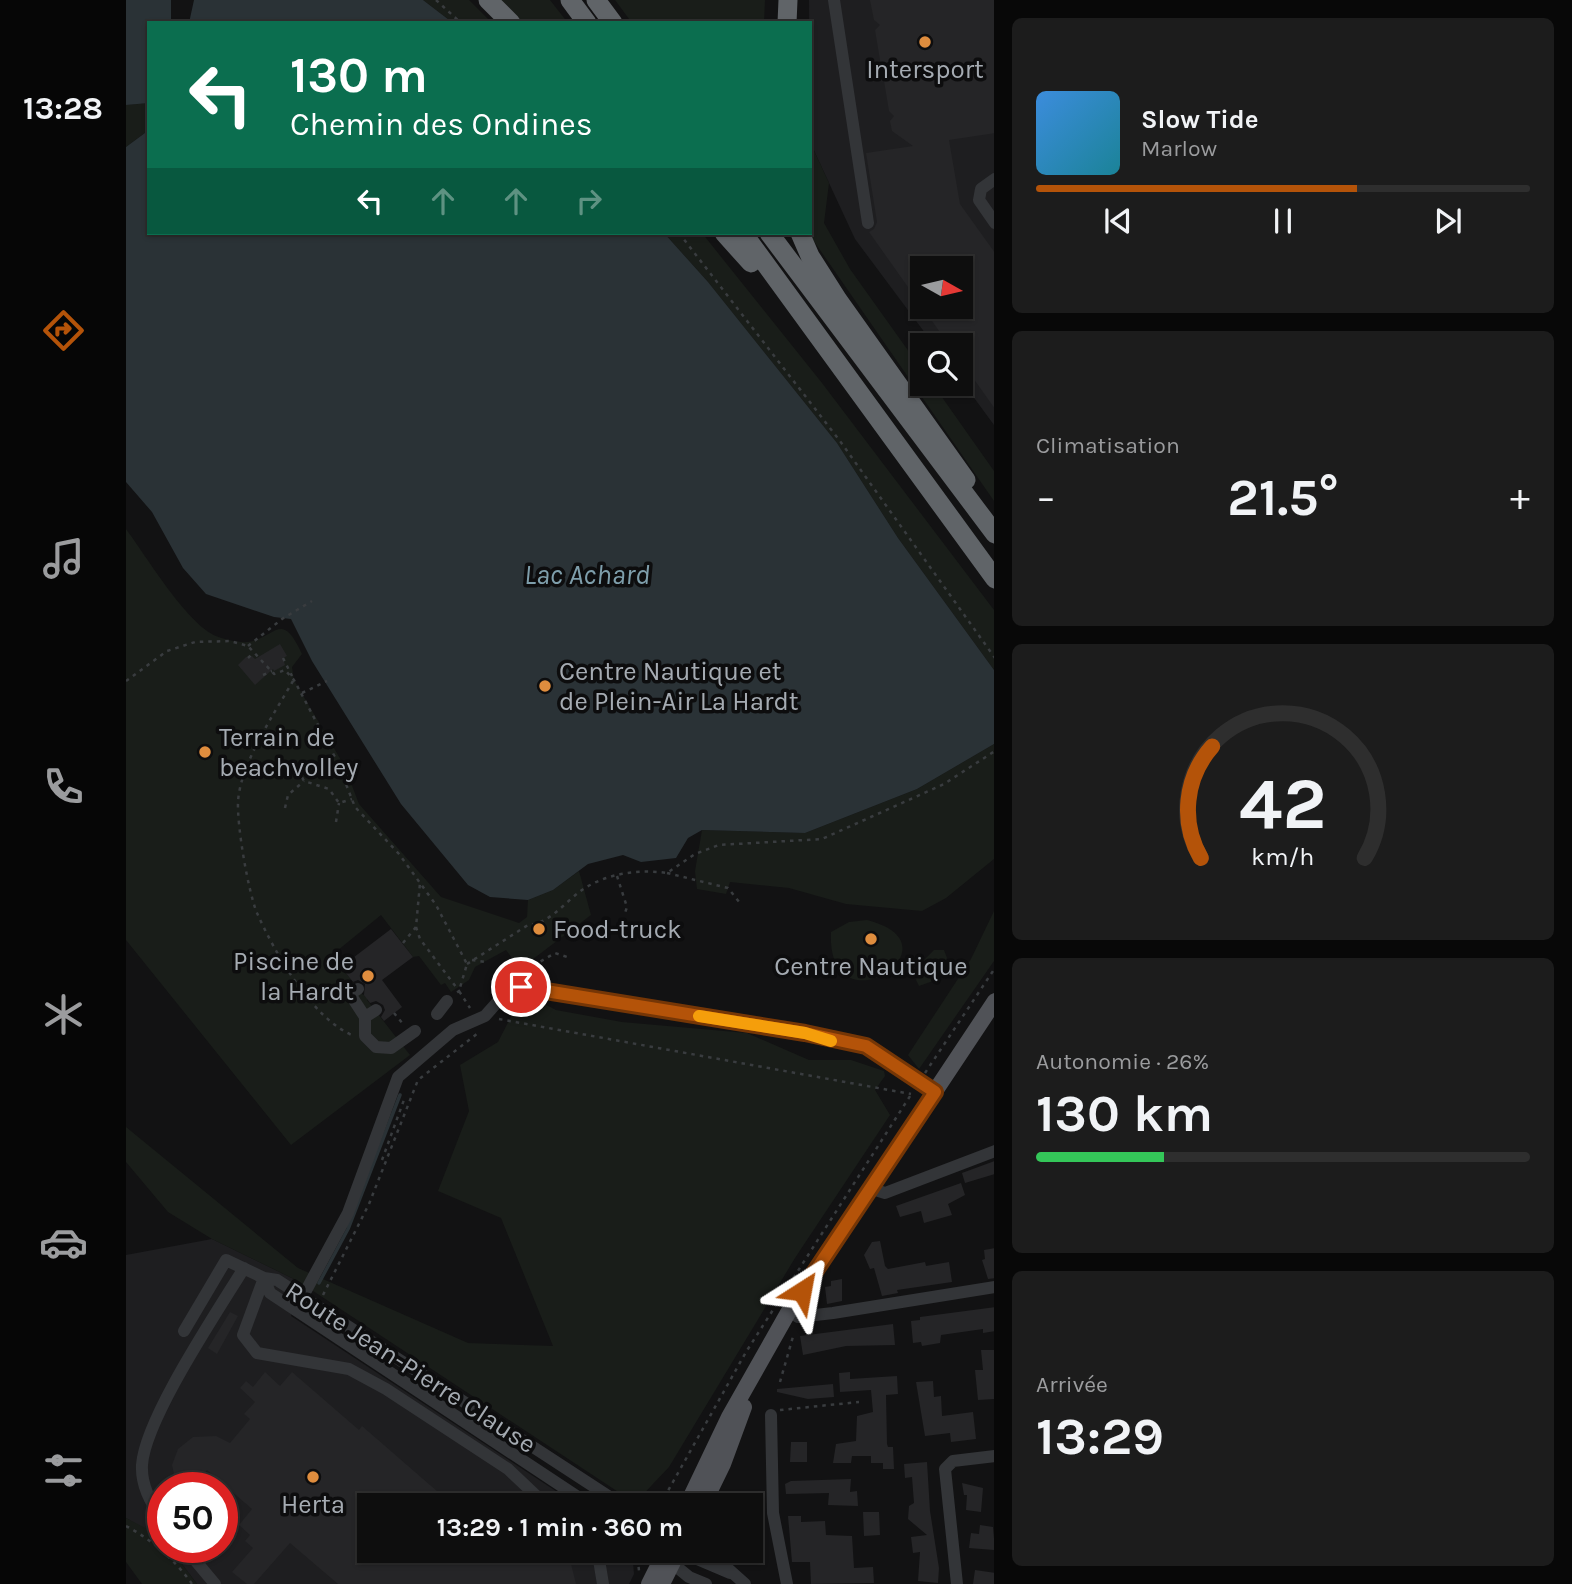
<!DOCTYPE html>
<html lang="fr">
<meta charset="utf-8">
<style>
body{margin:0;font-family:Karla,sans-serif;background:#1c1c1c;color:#f1f3f6;height:100vh;display:flex;flex-direction:column;font-size:26px;white-space:nowrap}
*{box-sizing:border-box;margin:0}
p{font-size:23px;color:#9b9c9e}
.icon{flex:none;width:38px;height:38px;fill:none;stroke:currentColor;stroke-width:2;stroke-linecap:round;stroke-linejoin:round}
.map{position:relative;flex:1;overflow:hidden}
.panel{display:flex;flex-direction:column;gap:18px;padding:18px;background:#080808;width:578px}
.panel>*{flex:none}
.guide{position:absolute;left:21px;top:21px;width:665px;height:214px;border-radius:0px;box-shadow:0 2px 5px #0004,0 0 0 2px #2e2e2e;background:#0b6e4f;color:#fff;overflow:hidden}
.needle{width:46px;rotate:98deg}
.fabs{position:absolute;left:784px;top:256px;display:grid;gap:14px}
.fabs a{display:grid;place-items:center;width:63px;height:63px;border-radius:0px;background:#0e0e0e;box-shadow:0 2px 5px #0004,0 0 0 2px #2e2e2e;font-size:35px}
.speed{position:absolute;left:21px;top:1472px;display:flex;gap:14px;font-size:35px;font-weight:700;text-align:center}
.speed>*{display:grid;place-content:center;width:91px;height:91px;border-radius:50%;background:#0e0e0e;box-shadow:0 2px 5px #0004,0 0 0 2px #2e2e2e;line-height:1}
.speed .limit{border:10px solid #d22;background:#fff;color:#111}
.pin{position:absolute;display:grid;place-items:center;width:60px;height:60px;color:#fff;margin:-30px;border:4px solid #fff;border-radius:50%;box-shadow:0 2px 7px #0007}
.me{position:absolute;width:77px;margin:-38px;rotate:34deg;stroke-linejoin:round;filter:drop-shadow(0 0 5px #0008)}
.turn{display:flex;align-items:center;gap:24px;height:147px;padding:0 28px;font-size:32px}
.turn .icon{width:91px;height:91px;stroke-width:2.5}
.turn b{display:block;font-size:49px;line-height:60px}
.lanes{display:flex;align-items:center;height:66px;padding:0 28px;background:#0003;justify-content:center;gap:35px;direction:ltr}
.lanes .off{opacity:.35}
.big{font-size:52px;font-weight:700;line-height:1.1}
.panel .widget{flex:1;display:flex;flex-direction:column;justify-content:center;gap:10px;min-width:0;padding:0 24px;border-radius:10px;background:#1c1c1c}
.panel .dial{align-items:center;gap:0}
.dial svg{height:182px;overflow:visible;fill:none;stroke:#2e2e2e;stroke-width:7;stroke-linecap:round;text-anchor:middle}
.dial text{fill:#f1f3f6;stroke:none}
.song{display:flex;align-items:center;gap:21px}
.cover{width:84px;height:84px;border-radius:10px;background:linear-gradient(135deg,hsl(210 70% 55%),hsl(190 70% 35%))}
.played{height:7px;border-radius:4px;background:linear-gradient(90deg,#b45309 65%,#2e2e2e 65%)}
.keys{display:flex;justify-content:space-around;direction:ltr}
.heat{display:flex;justify-content:space-between;align-items:center;font-size:38px;direction:ltr}
.charge{height:10px;border-radius:5px;background:linear-gradient(90deg,#34c759 26%,#2e2e2e 0)}
.trip{position:absolute;left:231px;top:1493px;width:406px;height:70px;border-radius:0px;background:#0e0e0e;box-shadow:0 2px 5px #0004,0 0 0 2px #2e2e2e;font-weight:700;line-height:70px;text-align:center}
main{display:flex;flex:1;min-height:0}
.dock{display:flex;flex-direction:column;width:126px;justify-content:space-around;align-items:center;background:#060606;color:#9b9c9e}
.dock .icon{width:49px;height:49px}
.dock .on{color:#b45309}
.dock b{font-size:32px;color:#f1f3f6}
.map>svg:first-child{display:block}
.built{fill:#1e1e20;fill-rule:evenodd}
.green{fill:#191d19}
.water{fill:#2a3236}
.lines{fill:none;stroke-linecap:round;stroke-linejoin:round}
.stream{stroke:#2a3236;stroke-width:3.5}
.building{fill:#252527;fill-rule:evenodd}
.path{stroke:#393c3f;stroke-width:2.5;stroke-dasharray:3.5 5;stroke-linecap:butt}
.minor{stroke:#333538;stroke-width:12}
.major{stroke:#505257;stroke-width:16}
.highway{stroke:#606468;stroke-width:19}
.route-casing{stroke:#753606;stroke-width:18}
.route{stroke:#b45309;stroke-width:12}
.slow{stroke:#f59e0b;stroke-width:12}
.poi-dot{fill:#df8d3e;stroke:#0d0d0e;stroke-width:2.5}
.labels{text-anchor:middle;stroke-width:7;stroke-linejoin:round;paint-order:stroke}
.poi-label{font-size:26px;fill:#a5abb2;stroke:#0d0d0e}
.street-label{font-size:26px;fill:#a5abb2;stroke:#0d0d0e}
.water-label{font-size:28px;font-style:italic;fill:#7e9eab;stroke:#0d0d0e}
</style>
<main>
<nav class="dock">
<b>13:28</b>
<svg class="icon on" aria-label="directions" viewBox="0 0 24 24"><path d="M12 3l9 9-9 9-9-9zM9 14v-3h6M13 9l2 2-2 2"/></svg>
<svg class="icon" aria-label="music" viewBox="0 0 24 24"><path d="M9 18V5l10-2v13"/><circle cx="6" cy="18" r="3"/><circle cx="16" cy="16" r="3"/></svg>
<svg class="icon" aria-label="phone" viewBox="0 0 24 24"><path d="M5 4h4l2 5-3 2q2 4 5 5l2-3 5 2v4C11 20 4 13 5 4z"/></svg>
<svg class="icon" aria-label="climate" viewBox="0 0 24 24"><path d="M12 3v18M4 7l16 10M4 17L20 7"/></svg>
<svg class="icon" aria-label="car" viewBox="0 0 24 24"><path d="M5 17H2v-5l4-1 3-4h7l3 4 3 1v5h-3M9 17h6M6 11h13"/><circle cx="7" cy="17" r="2"/><circle cx="17" cy="17" r="2"/></svg>
<svg class="icon" aria-label="filters" viewBox="0 0 24 24"><path d="M4 7h16M4 17h16"/><circle cx="9" cy="7" r="2"/><circle cx="15" cy="17" r="2"/></svg>
</nav>
<div class="map">
<svg width="869" height="1584" viewBox="0 0 869 1584">
<rect width="100%" height="100%" fill="#121213"/>
<path class="built" d="M683,0H868V425L835,380V345H808L729,239L684,142ZM796,268H835V306H796Z
M86,1239L172,1281L165,1316L451,1505H243V1550L506,1551L508,1574L503,1584H71L43,1547H96V1488H37V1540L0,1518V1255Z"/>
<path class="green" d="M297,0H343L366,23H327Z
M371,0H424L442,23H394Z
M489,0H639L638,23H506Z
M23,103V130L0,147V105Z
M684,142L703,183L698,223L724,269L796,370V383H806L868,471V501L685,237Z
M538,233H576L696,383L868,610V670L772,538L711,443L582,282Z
M0,529C20,556 61,624 90,636C96,639 114,643 122,642C150,638 155,609 176,654L166,667L168,680L219,767L233,804L315,897L393,923L401,917L402,900L427,890L453,871L465,915L394,969L380,950L349,967L343,980L325,992L319,983L315,985L293,956L287,957L255,915L206,955L237,995L245,989L241,1000L284,1055L165,1145L0,940Z
M868,744V859L820,898L796,911L720,904L663,888L604,882L600,894L571,889L569,871L576,830L679,833L791,789Z
M868,911V961L793,1069L782,1055L845,959Z
M741,920C840,945 700,1035 705,932L723,922Z
M808,950H818L821,958L810,980L793,986L790,980L797,961Z
M397,993L430,1010L496,1022L621,1033L683,1060H725L758,1071L759,1076L749,1090L764,1115L669,1258L543,1467L509,1503L172,1281L86,1239L42,1212L0,1162V1127L172,1268L342,1343L427,1346L375,1218L312,1191L343,1111L334,1065L372,1042Z
M0,1518L33,1535L37,1547H43L71,1584H16L0,1562Z"/>
<path class="water" d="M0,0H45V23H23V103L0,105Z
M68,0H297L327,23H63Z
M23,130V233H538L582,282L711,443L772,538L868,670V744L791,789L679,833L576,830L562,838L550,858L515,862L497,855L462,864L427,890L402,900L364,897L342,885L275,804L186,661L165,619L148,617L80,594L57,568L26,512L0,482V147Z"/>
<g class="lines">
<path class="stream" d="M193,1283L222,1229L274,1095"/>
</g>
<path class="building" d="M744,0H869V133L823,140L834,204L869,253V409L835,361V345H823L743,232L748,229L751,222L740,153L787,146L766,131L764,121L768,116L763,111L757,75L761,70L755,66L749,30L754,25L748,20ZM796,268H835V306H796Z
M154,644L161,656L157,658L159,665L148,671L147,669L129,685L112,665L120,657L126,656L129,659Z
M265,929L287,957L256,980L276,1007L258,1021L255,1017L259,1010L257,1005L250,1001L244,1003L238,995L239,984L232,980L227,982L215,967Z
M869,1161V1174L839,1183L836,1173Z
M835,1183L839,1195L822,1204L826,1215L798,1223L795,1211L774,1217L770,1206Z
M754,1241L759,1266L762,1269L799,1262L800,1266L823,1262L826,1282L771,1290L772,1293L756,1296L748,1268L744,1269L738,1255L746,1242Z
M869,1248V1278L862,1279L856,1260L859,1259L858,1250Z
M716,1279V1301L701,1304L699,1287L705,1286V1281Z
M869,1307V1331L857,1333V1329L815,1335L814,1343L796,1346L795,1342L787,1343L785,1321L794,1320V1317Z
M104,1312L112,1316L91,1354L82,1348Z
M767,1324L769,1345L720,1346L677,1355L674,1336Z
M855,1350H869V1399L852,1400L849,1370H857Z
M139,1372L154,1386L166,1372L233,1430L236,1426L327,1505H243V1550H379L386,1556L393,1550H431L445,1564L450,1584H212L164,1543L128,1584H121L106,1572L127,1548L119,1541L124,1535L113,1525L126,1509L81,1470L65,1488H51L46,1465L52,1449L67,1437L90,1436L104,1443L124,1419L118,1414L129,1402L114,1388L120,1381L127,1387Z
M724,1372V1379L771,1376L772,1394L760,1395L761,1444L762,1447H767L768,1469H757V1463H745V1456H726L725,1463H707L710,1444L730,1441L731,1416L747,1412L745,1390L714,1392L713,1373Z
M807,1381L808,1397L815,1396L816,1416L847,1412L850,1439L825,1442L824,1433L799,1436L790,1382Z
M707,1384L708,1397L682,1399L651,1392V1389Z
M665,1442H681V1462H664Z
M801,1462L804,1511L813,1568L812,1583L792,1581L794,1552L787,1553L785,1537L801,1535L782,1519L783,1506L788,1503L786,1477L779,1478L778,1464Z
M725,1479L724,1492L731,1491L732,1506L702,1505L703,1493L660,1494L659,1484L665,1481Z
M836,1483L857,1488L855,1512L840,1510L841,1495H838Z
M737,1512H753L754,1535L738,1536Z
M662,1516H675V1522L699,1521L700,1535L726,1536L728,1568L747,1567L748,1583L685,1584L684,1562H666Z
M854,1525L867,1527L869,1550L843,1548L845,1533L853,1534Z
M849,1570L869,1573V1584H847Z"/>
<g class="lines">
<path class="path" d="M310,0L335,23
M553,233L714,441L869,658
M122,646L156,619L186,601
M122,658L128,652
M157,658L166,676
M137,675L146,671
M0,681L41,651L69,642L104,641L122,646L148,674L159,670L168,680L210,759L229,807L273,854L310,905L341,964L333,991L344,1008
M167,681C148,714 114,764 112,802C111,826 122,891 131,913C149,953 186,1019 228,1036
M176,693L201,681
M172,770L178,781L203,789L213,803L226,799
M159,808L162,795L178,781
M210,822L213,803
M541,873L602,888L614,903
M491,876L501,907L498,916
M290,927L294,939L333,991L328,995
M277,943L290,927L294,883
M346,960L359,962
M341,964L402,925C423,924 439,902 456,890C481,873 513,869 541,873L569,854L593,845L696,839L818,784L869,751
M378,983L429,953L444,958
M268,1013L277,1024
M373,1019L785,1094
M799,1073L869,968
M256,1160L279,1097
M197,1295L243,1204L292,1080L352,1033
M654,1382L668,1333
M654,1410L733,1402
M534,1505L620,1352L786,1093
M0,1526C25,1539 50,1561 66,1584
M511,1550L513,1571"/>
<path class="minor" d="M708,0L742,223
M869,179L855,189L853,200L869,223
M232,989L224,994L239,1017
M250,1010L239,1017V1036L250,1047L265,1048L289,1031
M311,1014L321,1001
M743,1188L759,1193L869,1151
M170,1309L222,1213L272,1077L327,1030L359,1016L375,998L395,987L679,1033L740,1046L809,1092
M663,1311L672,1317L707,1313L869,1287
M58,1331L100,1260L138,1278L117,1335L131,1353L223,1369L260,1389L382,1469L420,1505
M645,1415L647,1513L661,1584
M464,1505L144,1293L138,1278L151,1280L496,1505
M37,1519C25,1504 15,1485 16,1465C19,1419 91,1312 118,1268
M58,1547L89,1584
M469,1550L472,1554L477,1584
M530,1550L563,1577L580,1584
M550,1550L604,1573
M581,1550L619,1584
M831,1584L819,1469L827,1461L869,1456"/>
<path class="major" d="M561,1505L603,1417L663,1311L869,1001
M577,1505L597,1464L618,1407
M523,1584L540,1550
M536,1584L553,1550"/>
<path class="highway" d="M362,0L385,23
M444,0L461,23
M470,0L487,23
M661,23L662,0
M598,233L625,263
M617,233L869,579
M643,233L869,534
M674,233L684,256L712,300L840,480"/>
</g>
<g class="lines">
<g class="route-casing">
<path id="route" d="M395,987L679,1033L740,1046L809,1092L676,1291"/>
</g>
<use href="#route" class="route"/>
<path class="slow" d="M573,1016L679,1033L705,1041"/>
</g>
<g class="poi-dot">
<circle cx="799" cy="42" r="7"/>
<circle cx="419" cy="686" r="7"/>
<circle cx="79" cy="752" r="7"/>
<circle cx="413" cy="929" r="7"/>
<circle cx="745" cy="939" r="7"/>
<circle cx="242" cy="976" r="7"/>
<circle cx="187" cy="1477" r="7"/>
</g>
<g class="labels">
<g class="poi-label">
<text x="799" y="78">Intersport</text>
<text x="433" y="680" text-anchor="start">Centre Nautique et<tspan x="433" dy="30">de Plein-Air La Hardt</tspan></text>
<text x="93" y="746" text-anchor="start">Terrain de<tspan x="93" dy="30">beachvolley</tspan></text>
<text x="427" y="938" text-anchor="start">Food-truck</text>
<text x="228" y="970" text-anchor="end">Piscine de<tspan x="228" dy="30">la Hardt</tspan></text>
<text x="745" y="975">Centre Nautique</text>
<text x="187" y="1513">Herta</text>
</g>
<g class="street-label">
<text transform="translate(285 1367) rotate(33)" y="9">Route Jean-Pierre Clause</text>
</g>
<g class="water-label">
<text x="461" y="584">Lac Achard</text>
</g>
</g>
</svg>
<div class="fabs">
<a><svg class="needle" viewBox="-14 -14 28 28"><path d="M0-13l5 13h-10z" fill="#e53935"/><path d="M0 13l5-13h-10z" fill="#9b9c9e"/></svg></a>
<a><svg class="icon" aria-label="search" viewBox="0 0 24 24"><circle cx="10" cy="10" r="6"/><path d="M15 15l6 6"/></svg></a>
</div>
<div class="speed"><div class="limit">50</div></div>
<div class="pin" style="left:395px;top:987px;background:#d93025"><svg class="icon" aria-label="arrive" viewBox="0 0 24 24"><path d="M6 21V4h12l-3 4 3 4H6"/></svg></div>
<svg class="me" style="left:676px;top:1291px" viewBox="-20 -20 40 40"><path d="M0-17L14 15 0 8-14 15z" fill="#b45309" stroke="#fff" stroke-width="4"/></svg>
<div class="trip">13:29 · 1 min · 360 m</div>
<div class="guide">
<div class="turn"><svg class="icon" aria-label="left" viewBox="0 0 24 24"><path d="M17 20v-9H6M10 6l-5 5 5 5"/></svg><div><b>130 m</b>Chemin des Ondines</div></div>
<div class="lanes"><svg class="icon" aria-label="left" viewBox="0 0 24 24"><path d="M17 20v-9H6M10 6l-5 5 5 5"/></svg><svg class="icon off" aria-label="ahead" viewBox="0 0 24 24"><path d="M12 20V5M6 11l6-6 6 6"/></svg><svg class="icon off" aria-label="ahead" viewBox="0 0 24 24"><path d="M12 20V5M6 11l6-6 6 6"/></svg><svg class="icon off" aria-label="right" viewBox="0 0 24 24"><path d="M7 20v-9h11M14 6l5 5-5 5"/></svg></div>
</div>
</div>
<section class="panel">
<div class="widget">
<div class="song"><i class="cover"></i><div><b>Slow Tide</b><p>Marlow</p></div></div>
<div class="played"></div>
<div class="keys"><svg class="icon" aria-label="previous" viewBox="0 0 24 24"><path d="M18 5L8 12l10 7zM5 5v14"/></svg><svg class="icon" aria-label="pause" viewBox="0 0 24 24"><path d="M8 5v14M16 5v14"/></svg><svg class="icon" aria-label="next" viewBox="0 0 24 24"><path d="M6 5l10 7-10 7zM19 5v14"/></svg></div>
</div>
<div class="widget"><p>Climatisation</p>
<div class="heat"><a>−</a><b class="big">21.5°</b><a>+</a></div>
</div>
<div class="widget dial"><svg viewBox="0 0 100 80">
<path d="M14 69A42 42 0 1 1 86 69"/>
<path d="M14 69A42 42 0 0 1 19 20" stroke="#b45309"/>
<text x="50" y="56" font-size="32" font-weight="700">42</text>
<text x="50" y="72" font-size="11">km/h</text>
</svg></div>
<div class="widget"><p>Autonomie · 26%</p><b class="big">130 km</b><div class="charge"></div></div>
<div class="widget"><p>Arrivée</p><b class="big">13:29</b></div>
</section>
</main>
